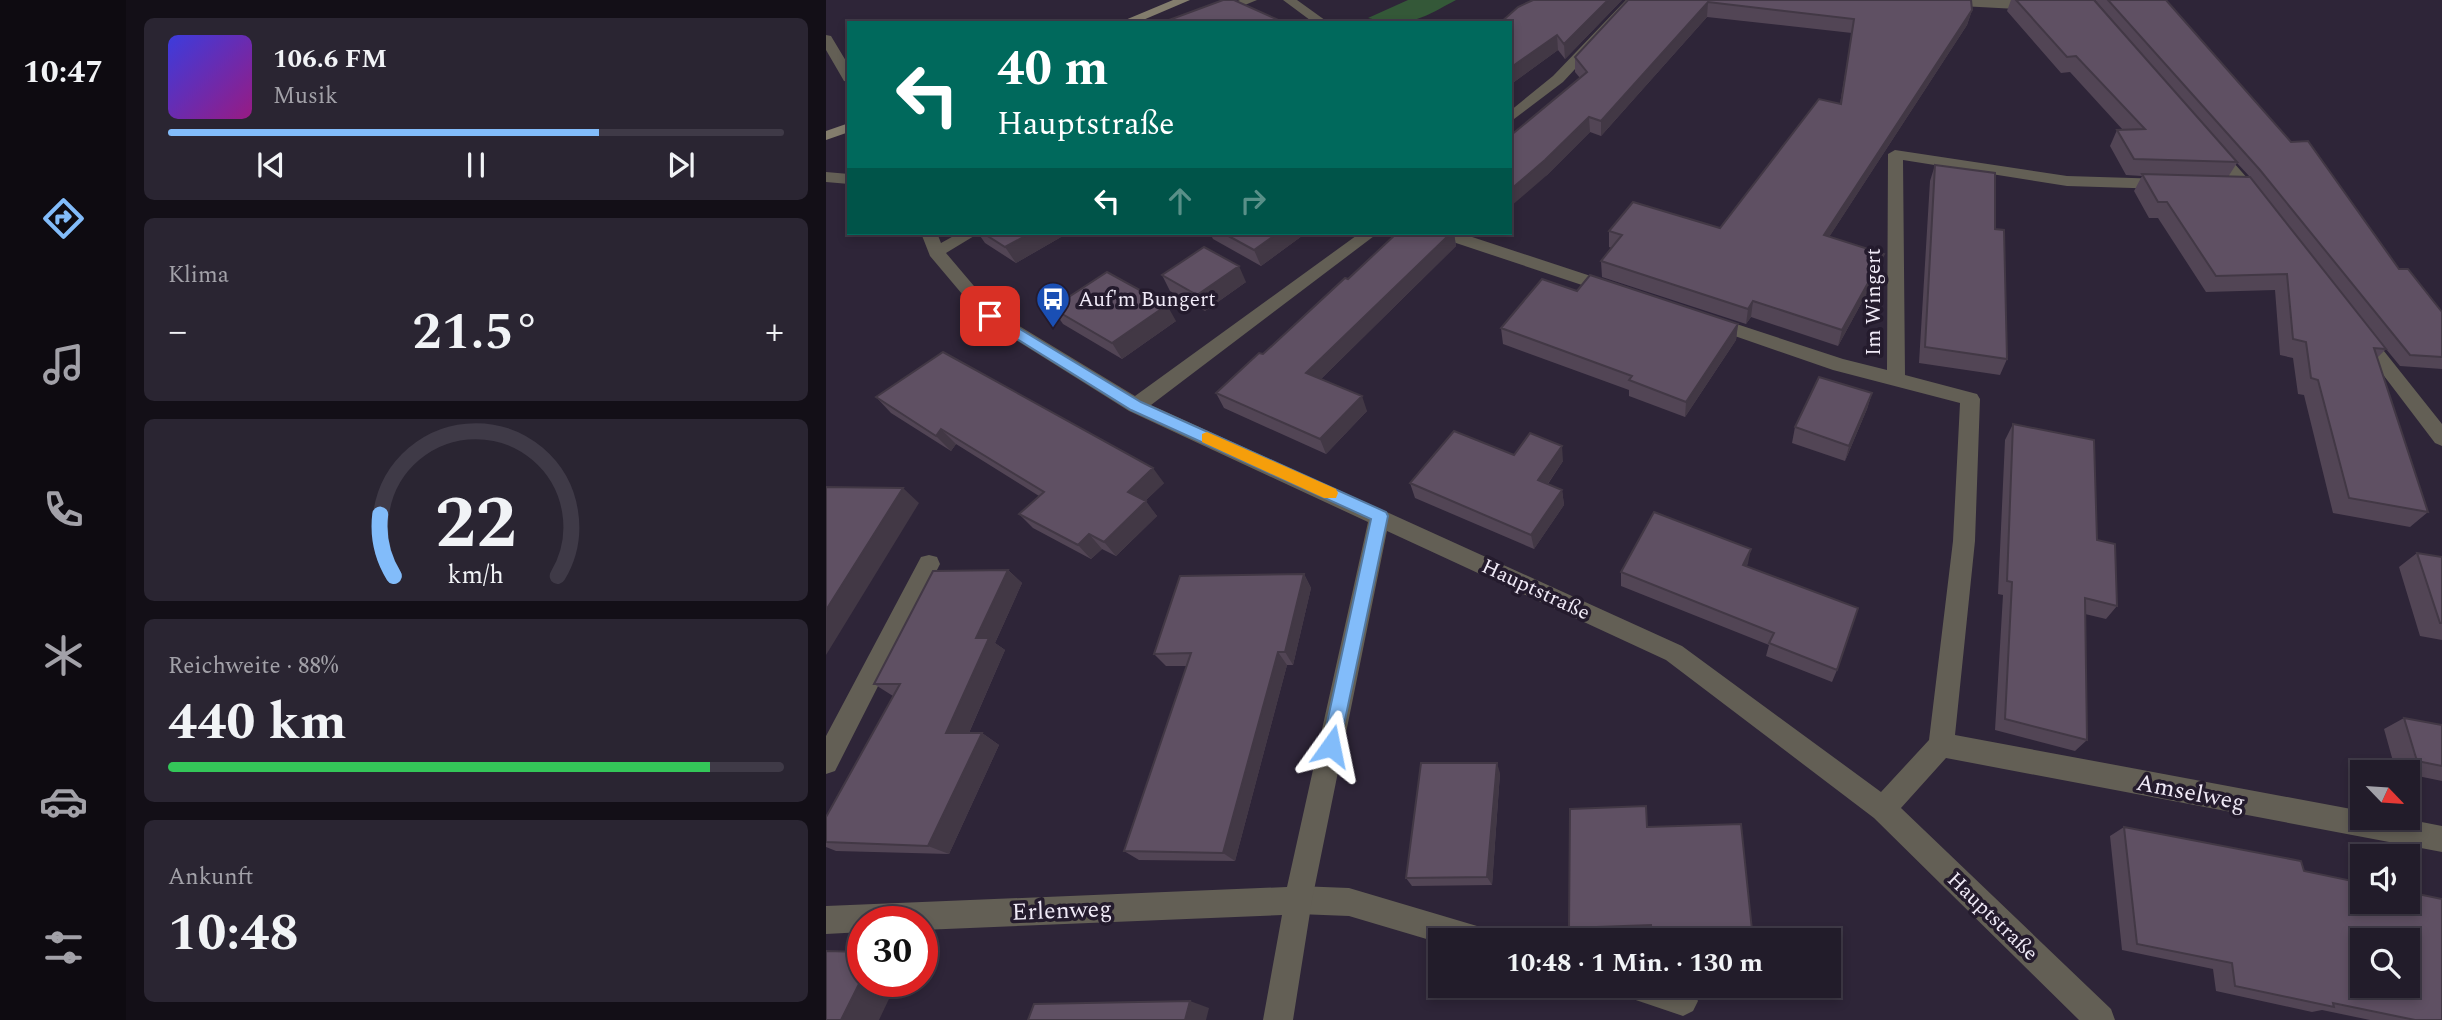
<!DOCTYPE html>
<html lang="de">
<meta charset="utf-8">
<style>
body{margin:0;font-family:Spectral,serif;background:#2a2532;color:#f1f3f6;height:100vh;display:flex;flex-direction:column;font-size:26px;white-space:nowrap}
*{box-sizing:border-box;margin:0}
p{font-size:23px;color:#a2a1a8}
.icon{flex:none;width:38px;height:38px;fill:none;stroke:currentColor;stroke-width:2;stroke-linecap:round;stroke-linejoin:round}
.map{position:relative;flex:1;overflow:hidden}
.details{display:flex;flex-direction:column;gap:18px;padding:18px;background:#130f17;width:700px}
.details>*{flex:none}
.top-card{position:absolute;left:21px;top:21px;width:665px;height:214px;border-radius:0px;box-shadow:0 4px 10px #0003,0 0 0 2px #3f3a47;background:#00695c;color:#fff;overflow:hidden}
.needle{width:46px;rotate:115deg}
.tools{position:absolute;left:1524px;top:760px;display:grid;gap:14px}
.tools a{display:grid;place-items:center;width:70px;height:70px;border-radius:0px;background:#221c2a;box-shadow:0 4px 10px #0003,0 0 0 2px #3f3a47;font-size:35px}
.speed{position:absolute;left:21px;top:906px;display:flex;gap:14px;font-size:35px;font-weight:700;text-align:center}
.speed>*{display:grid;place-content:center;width:91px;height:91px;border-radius:50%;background:#221c2a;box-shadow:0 4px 10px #0003,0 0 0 2px #3f3a47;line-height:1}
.speed .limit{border:10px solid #d22;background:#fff;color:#111}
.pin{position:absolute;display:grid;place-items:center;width:60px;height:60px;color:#fff;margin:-30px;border-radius:14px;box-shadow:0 4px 10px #0006}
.me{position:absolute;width:77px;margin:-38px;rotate:12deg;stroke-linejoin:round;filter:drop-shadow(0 0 5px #0008)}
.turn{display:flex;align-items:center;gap:24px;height:147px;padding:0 35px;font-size:32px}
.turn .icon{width:91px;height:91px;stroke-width:2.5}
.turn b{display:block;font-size:49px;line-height:60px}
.lanes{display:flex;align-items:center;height:66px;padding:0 35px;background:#0003;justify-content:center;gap:35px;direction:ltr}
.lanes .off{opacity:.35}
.big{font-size:52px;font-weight:700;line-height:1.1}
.details .widget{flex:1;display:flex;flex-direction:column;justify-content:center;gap:10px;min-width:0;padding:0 24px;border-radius:10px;background:#2a2532}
.details .dial{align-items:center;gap:0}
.dial svg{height:182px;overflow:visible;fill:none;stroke:#3f3a47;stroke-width:7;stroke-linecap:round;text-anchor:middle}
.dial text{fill:#f1f3f6;stroke:none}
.song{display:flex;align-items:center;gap:21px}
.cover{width:84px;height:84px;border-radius:10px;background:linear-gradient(135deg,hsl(240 70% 55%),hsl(310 70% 35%))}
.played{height:7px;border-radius:4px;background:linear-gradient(90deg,#82bcfa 70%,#3f3a47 70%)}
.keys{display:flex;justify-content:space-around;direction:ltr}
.heat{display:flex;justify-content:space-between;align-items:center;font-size:38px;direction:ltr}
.charge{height:10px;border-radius:5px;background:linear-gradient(90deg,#34c759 88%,#3f3a47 0)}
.trip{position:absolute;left:602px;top:928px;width:413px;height:70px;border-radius:0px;background:#221c2a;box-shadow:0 4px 10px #0003,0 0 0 2px #3f3a47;font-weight:700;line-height:70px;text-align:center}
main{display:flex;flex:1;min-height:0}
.tabs{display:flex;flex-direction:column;width:126px;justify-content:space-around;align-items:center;background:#0e0b11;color:#a2a1a8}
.tabs .icon{width:49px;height:49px}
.tabs .selected{color:#82bcfa}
.tabs b{font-size:32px;color:#f1f3f6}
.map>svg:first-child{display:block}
.green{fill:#345838}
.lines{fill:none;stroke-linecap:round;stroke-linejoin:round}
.lane{fill:#635f55;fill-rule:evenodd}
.street{fill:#635f55;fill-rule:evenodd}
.secondary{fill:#837d6d;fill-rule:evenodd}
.wall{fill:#524555;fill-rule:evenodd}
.shaded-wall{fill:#423845}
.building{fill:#5f5063;stroke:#423845;stroke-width:2;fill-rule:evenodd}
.route{fill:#82bcfa;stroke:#547aa2;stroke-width:2}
.slow{fill:#f59e0b}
.labels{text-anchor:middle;stroke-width:7;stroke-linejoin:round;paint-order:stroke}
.poi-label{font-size:21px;fill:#f0eaf7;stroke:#241b2d;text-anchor:start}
.street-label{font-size:21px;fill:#f0eaf7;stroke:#241b2d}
.near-street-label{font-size:24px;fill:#f0eaf7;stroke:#241b2d}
</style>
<main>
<nav class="tabs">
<b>10:47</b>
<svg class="icon selected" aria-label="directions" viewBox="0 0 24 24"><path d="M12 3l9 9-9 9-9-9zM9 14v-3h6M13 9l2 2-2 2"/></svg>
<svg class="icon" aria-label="music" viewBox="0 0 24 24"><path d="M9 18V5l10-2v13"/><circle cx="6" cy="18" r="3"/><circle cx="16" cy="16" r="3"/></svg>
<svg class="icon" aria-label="phone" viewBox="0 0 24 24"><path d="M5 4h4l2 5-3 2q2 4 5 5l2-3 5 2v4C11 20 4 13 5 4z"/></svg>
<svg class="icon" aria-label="climate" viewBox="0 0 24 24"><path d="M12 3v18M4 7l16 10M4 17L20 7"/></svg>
<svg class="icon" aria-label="car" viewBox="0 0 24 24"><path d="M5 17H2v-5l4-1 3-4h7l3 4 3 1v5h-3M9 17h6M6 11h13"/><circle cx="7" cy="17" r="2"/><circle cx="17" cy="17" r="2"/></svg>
<svg class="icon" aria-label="filters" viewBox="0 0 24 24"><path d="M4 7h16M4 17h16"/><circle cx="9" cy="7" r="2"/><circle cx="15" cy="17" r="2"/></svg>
</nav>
<section class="details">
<div class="widget">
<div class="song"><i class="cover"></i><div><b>106.6 FM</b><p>Musik</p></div></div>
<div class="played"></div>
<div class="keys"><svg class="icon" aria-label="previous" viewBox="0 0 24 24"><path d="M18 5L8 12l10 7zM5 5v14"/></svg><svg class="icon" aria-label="pause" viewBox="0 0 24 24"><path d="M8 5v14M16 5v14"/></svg><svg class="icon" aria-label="next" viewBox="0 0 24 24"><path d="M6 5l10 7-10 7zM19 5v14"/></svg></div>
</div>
<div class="widget"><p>Klima</p>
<div class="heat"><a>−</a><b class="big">21.5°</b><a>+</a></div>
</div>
<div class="widget dial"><svg viewBox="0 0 100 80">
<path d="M14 69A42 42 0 1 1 86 69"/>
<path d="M14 69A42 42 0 0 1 8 42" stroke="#82bcfa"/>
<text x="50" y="56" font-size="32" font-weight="700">22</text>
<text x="50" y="72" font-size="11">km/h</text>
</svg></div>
<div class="widget"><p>Reichweite · 88%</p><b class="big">440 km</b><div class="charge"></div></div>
<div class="widget"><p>Ankunft</p><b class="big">10:48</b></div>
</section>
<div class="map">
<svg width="1616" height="1020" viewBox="0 0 1616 1020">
<rect width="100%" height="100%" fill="#2e2538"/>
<path class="green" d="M582,0H630C595,19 582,28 542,18Z"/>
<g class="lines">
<path class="lane" d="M472,886L523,888L651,926L661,930L665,940H614V943L523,916L472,914L462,910L458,900L462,890Z
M791,985H854L867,991L872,1001L867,1011L857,1016L795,995Z"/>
<path class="street" d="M414,0H431L375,23H357Z
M457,0H471L503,23H488Z
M800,0H813L737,82L684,122V111L727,76Z
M1091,0H1252L1246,4L1191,9L1097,4Z
M0,35L5,36L23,66V82L18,81L0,50Z
M1388,145L1393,146L1437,196V202H1425L1383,152V146Z
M1069,150L1241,176L1339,179L1347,184L1339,189L1241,186L1077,160L1079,375L1151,394L1154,399L1149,541L1129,735L1536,811V817H1570L1616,826V852L1120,758L1075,808L1285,1009L1289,1020H1253L1048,818L840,660L561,531L486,900L467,1020H437L456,915L96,930V922H37V932L0,934V906L461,887L542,522L303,411L158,320L104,256L95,233H111L115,243L133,233H153L120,253L170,312L309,396L534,233H552L325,405L856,646L1055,792L1103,740L1127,541L1134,403L1007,370L880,326L877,322L886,316L1017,359L1061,370L1062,154Z
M0,172L23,174V184L0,182Z
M610,233H634L792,285L795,289L792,293H780L612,237Z
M1536,329L1542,331L1616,424V446L1609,443L1530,339L1527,335Z
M103,555L111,557L114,564L9,771L0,774V736L95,557Z"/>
<path class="secondary" d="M347,0H364L310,23H292Z
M23,123V132L0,140V131Z"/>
</g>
<path class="wall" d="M796,0L739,59L732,50L684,85V23Z
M802,0L1146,10L1141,25L1003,237L1054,269L1012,346L925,317L920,324L776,277L775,261L786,248L783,247V231L894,228L1014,104L1026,33L881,17L775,136L764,132L720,176L754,78L749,72V57Z
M1185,0H1190L1346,89L1269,0H1340L1573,269L1616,312V369L1574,366L1560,349L1551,358L1602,512L1584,527L1507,513L1478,395L1472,394L1467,358L1454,355L1449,290L1380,292L1332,218H1323L1308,191L1316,176L1300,175L1284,146L1291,130H1297L1244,72L1235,73L1181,11ZM1411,163L1424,177H1402Z
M1109,165L1181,359L1174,375L1093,363L1104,181Z
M152,233H242L190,263L159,243Z
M384,233H480L435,266L387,239Z
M571,233H628L630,246L495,379L541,411L500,454L398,408L390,393L437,354L522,279Z
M336,275L420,282L379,311L344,291Z
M751,291L912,324L910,340L859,417L803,396V390L677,344L675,328Z
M226,308L350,321L296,359L237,324Z
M1046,393L1041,409L1019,461L966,443L969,427Z
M50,397L338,483L319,501L331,516L290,556L276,549L265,559L207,528L193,514L213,496L130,444L125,451L65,413Z
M1187,424L1271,540L1291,606L1280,619L1259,614L1261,740L1249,751L1169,730L1177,595L1172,594L1179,440Z
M688,455L737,461L722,484L736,490L738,505L708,549L589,498L584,483Z
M1591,553L1616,557V640L1594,636L1573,567Z
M922,563L920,567L1011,670L1006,682L940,656L943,645L795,586V572Z
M182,570L196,583L169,643L179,650L143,733H156L173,745L123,854L10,851L0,847V817L67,696L48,684Z
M478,574L485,588L467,665H461L409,861L313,860L298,851L361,666H340L328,654Z
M1578,718L1616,725V781L1582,774V772H1570L1558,729Z
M674,773L666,885L586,886L580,878Z
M821,827L927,940H825V932L745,934L743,928Z
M1298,827L1478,871L1616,1020H1544L1496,1010L1486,1012L1390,991L1387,969L1296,950L1284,836Z"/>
<path class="shaded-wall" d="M782,0H796L739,59L738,44Z
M882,2L881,17L775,136V121Z
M1146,10L1141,25L994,251L998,235Z
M731,35L732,50L684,85V68Z
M763,117L764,132L720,176L684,207V190Z
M205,233H242L190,263L179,247Z
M452,233H480L435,266L428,250Z
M625,233H628L630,246L486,388L480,373Z
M1058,254L1054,269L1012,346L1016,330Z
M413,266L420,282L379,311L371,295Z
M927,301L925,317L920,324L922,309Z
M341,305L350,321L296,359L286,343Z
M912,324L910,340L859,417L860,402Z
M1046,393L1041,409L1019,461L1023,446Z
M536,396L541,411L500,454L494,439Z
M115,429L130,444L125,451L110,436Z
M736,446L737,461L714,495L712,480Z
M327,468L338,483L313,507L302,492Z
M77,488L93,503L0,655V610Z
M736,490L738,505L708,549L705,535Z
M320,501L331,516L290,556L278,542Z
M263,534L276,549L265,559L252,545Z
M925,549L922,563L915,579L917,565Z
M182,570L196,583L169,643L179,650L138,744L120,733L150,638Z
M478,574L485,588L467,665L459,652Z
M452,652L461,665L409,861L397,853Z
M156,733L173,745L123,854L102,846Z
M671,763L674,773L666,885L661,877Z
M37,976V982H71L53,1020H15Z
M364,1001L383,1008L380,1020H359Z"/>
<path class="building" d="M397,0H408L459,23H348L343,20Z
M707,0H782L738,44L731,35L684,68V23H674L692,7Z
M802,0H1145L1146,10L998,235L1058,254L1016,330L927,301L922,309L775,261L796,235L783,231L807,202L894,228L993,99L1015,104L1028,19L882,2L775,121L763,117L719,160L684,190V136L761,72L749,57Z
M1190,0H1268L1411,162L1308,159L1291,130L1319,129L1250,56L1241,57Z
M1282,0H1340L1465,142L1482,141L1573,269H1582L1616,312V357L1584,355L1434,170Z
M1109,165L1169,173V229L1178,230L1181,359L1099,347Z
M1316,174L1424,177L1560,349L1548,348L1602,512L1523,498L1492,380L1485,378L1480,342L1467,339L1461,274L1390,276L1341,202H1332Z
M157,233H205L179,247Z
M397,233H452L428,250Z
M571,233H625L480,373L536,396L494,439L390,393L433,353L437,354L519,278L522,279Z
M378,247L413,266L371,295L336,275Z
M281,272L341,305L286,343L226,308Z
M764,275L912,324L860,402L803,380L806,376L675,328L716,279L751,291Z
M117,352L327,468L302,492L320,501L278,542L263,534L252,545L193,514L218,492L115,429L110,436L50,397Z
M993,377L1046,393L1023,446L969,427Z
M1187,424L1268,440L1271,540L1289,544L1291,606L1259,598L1261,740L1179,719L1186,582L1181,581Z
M628,431L688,455L704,433L736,446L712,480L736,490L705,535L584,483Z
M0,487L77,488L0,610Z
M828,512L925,549L917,565L1032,608L1011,670L943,643L948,633L795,572Z
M1591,553L1616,557V623H1614Z
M182,570L150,638H163L120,733H156L102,846L0,842V817L74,684H48L107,571Z
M478,574L459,652H452L397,853L298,851L365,653L328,654L354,576Z
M1578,718L1616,725V766L1591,761Z
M595,763H671L661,877L580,878Z
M820,806L821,827L915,824L927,940H826L825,925L743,928L744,809Z
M1298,827L1475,861L1478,871L1536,883V901H1582V892L1616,899V1020H1589L1507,1003L1508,1007L1409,986L1406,963L1311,944ZM1536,940H1582V985H1536Z
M0,951L37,952V976L15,1020H0Z
M364,1001L359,1020H202L208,1004Z"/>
<path class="route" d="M164,311L315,402L560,512L562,516L512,753L505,755L498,753L496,746L545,519L305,410L159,319V313Z"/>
<path class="slow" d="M381,432L510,489L512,493L510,498H498L376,442V434Z"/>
<defs>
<g id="bus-pin" transform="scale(1.75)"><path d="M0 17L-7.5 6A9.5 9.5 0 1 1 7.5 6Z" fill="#1a4fb4" stroke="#241b2d"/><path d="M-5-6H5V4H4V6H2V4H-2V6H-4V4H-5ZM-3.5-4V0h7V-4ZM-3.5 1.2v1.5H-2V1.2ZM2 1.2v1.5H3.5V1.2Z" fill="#fff"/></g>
</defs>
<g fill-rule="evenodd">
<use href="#bus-pin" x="227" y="299"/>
</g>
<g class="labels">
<g class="poi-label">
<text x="252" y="306">Auf'm Bungert</text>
</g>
<g class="street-label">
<text transform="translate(1047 302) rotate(-90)" y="7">Im Wingert</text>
<text transform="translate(710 589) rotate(25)" y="7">Hauptstraße</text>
<text transform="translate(1167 916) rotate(44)" y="7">Hauptstraße</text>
</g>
<g class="near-street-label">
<text transform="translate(1365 792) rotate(11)" y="8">Amselweg</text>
<text transform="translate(236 910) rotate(-2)" y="8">Erlenweg</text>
</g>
</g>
</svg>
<div class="tools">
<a><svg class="needle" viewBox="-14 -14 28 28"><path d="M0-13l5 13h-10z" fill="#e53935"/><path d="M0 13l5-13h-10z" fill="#a2a1a8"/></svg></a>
<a><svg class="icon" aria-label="sound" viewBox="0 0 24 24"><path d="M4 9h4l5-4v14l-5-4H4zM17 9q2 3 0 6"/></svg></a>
<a><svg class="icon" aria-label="search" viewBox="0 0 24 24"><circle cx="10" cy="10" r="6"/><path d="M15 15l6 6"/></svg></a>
</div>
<div class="speed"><div class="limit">30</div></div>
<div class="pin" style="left:164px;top:316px;background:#d93025"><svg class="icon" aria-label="arrive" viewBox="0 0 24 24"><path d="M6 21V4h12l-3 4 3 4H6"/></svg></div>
<svg class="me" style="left:505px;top:746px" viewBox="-20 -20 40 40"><path d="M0-17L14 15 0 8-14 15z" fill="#82bcfa" stroke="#fff" stroke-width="4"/></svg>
<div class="trip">10:48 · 1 Min. · 130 m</div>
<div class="top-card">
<div class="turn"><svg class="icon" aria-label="left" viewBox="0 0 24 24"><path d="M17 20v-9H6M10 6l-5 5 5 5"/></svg><div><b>40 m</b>Hauptstraße</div></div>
<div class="lanes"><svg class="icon" aria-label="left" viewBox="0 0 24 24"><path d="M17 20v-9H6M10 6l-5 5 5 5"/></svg><svg class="icon off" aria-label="ahead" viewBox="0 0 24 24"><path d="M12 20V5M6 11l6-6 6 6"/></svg><svg class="icon off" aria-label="right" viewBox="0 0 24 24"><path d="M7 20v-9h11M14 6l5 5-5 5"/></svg></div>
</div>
</div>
</main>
